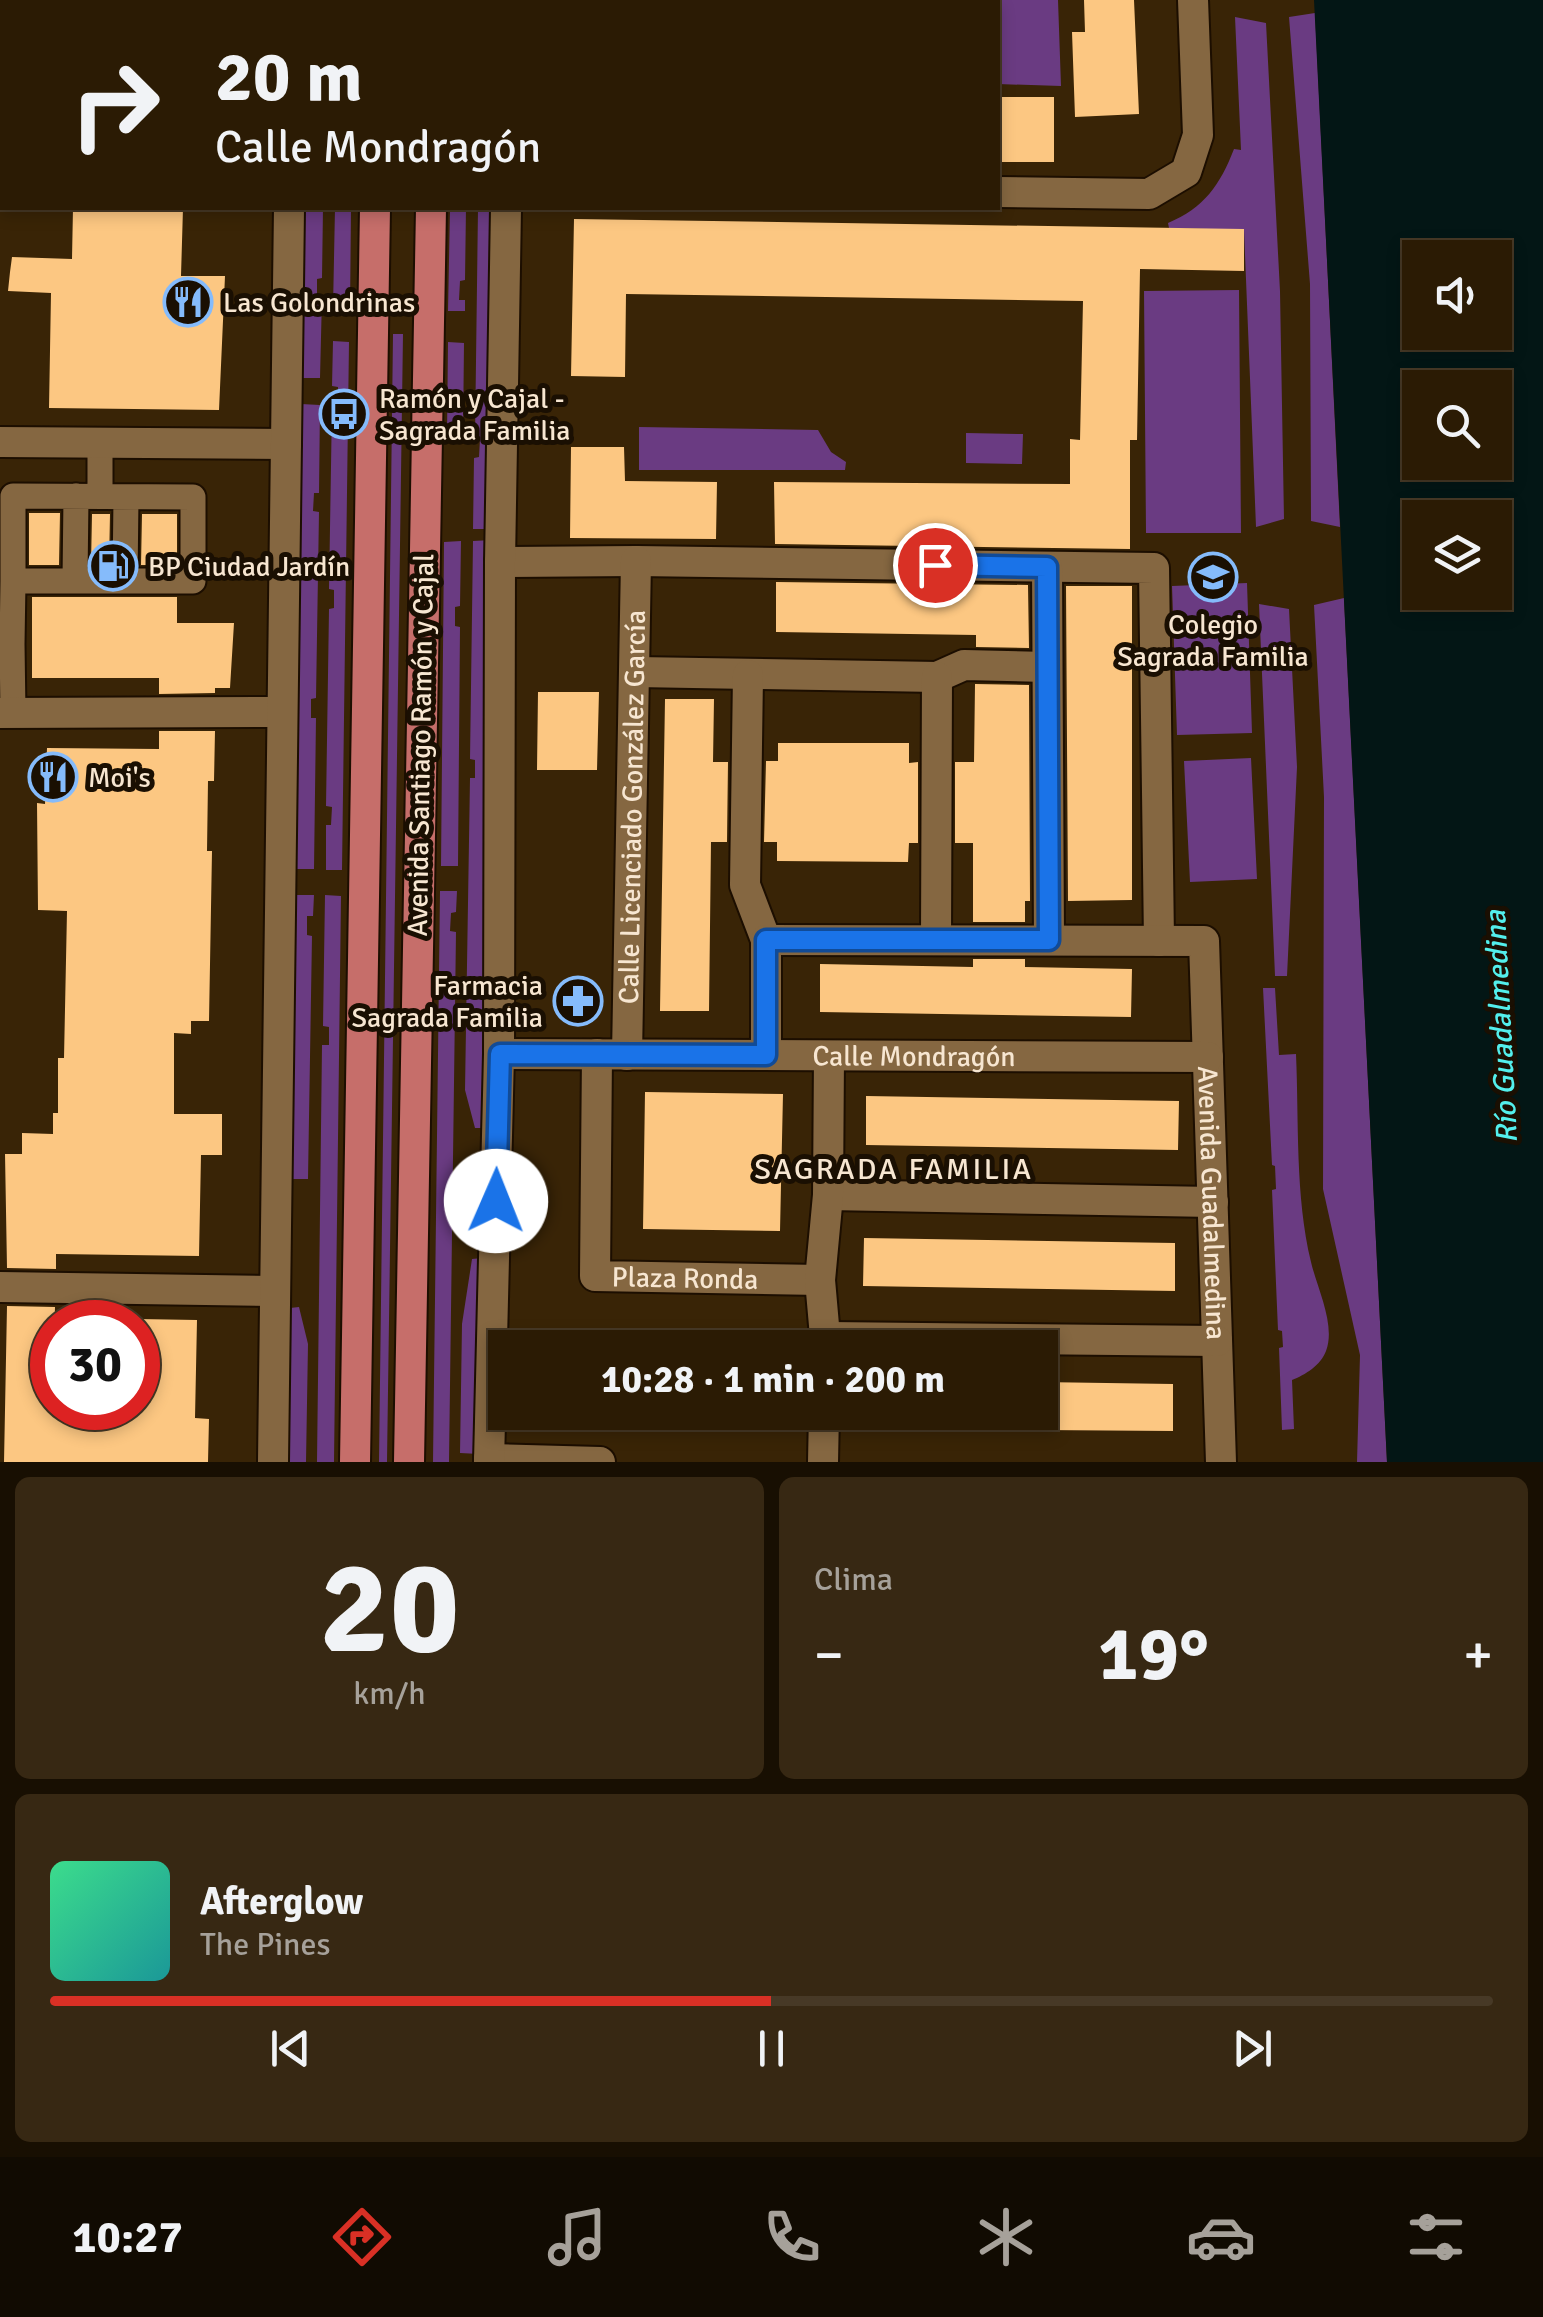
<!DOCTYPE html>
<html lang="es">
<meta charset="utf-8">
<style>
body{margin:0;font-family:Signika,sans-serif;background:#372813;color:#f1f3f6;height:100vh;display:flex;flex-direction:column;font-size:38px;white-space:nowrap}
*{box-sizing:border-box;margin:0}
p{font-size:32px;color:#a6a19a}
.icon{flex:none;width:55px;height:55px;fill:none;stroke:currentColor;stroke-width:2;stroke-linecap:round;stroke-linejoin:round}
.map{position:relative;height:1462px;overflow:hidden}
.details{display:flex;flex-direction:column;gap:15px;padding:15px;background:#180f02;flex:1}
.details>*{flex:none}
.hud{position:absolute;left:0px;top:0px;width:1000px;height:210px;box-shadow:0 5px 15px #0003,0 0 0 2px #473926;background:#2b1b04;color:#f1f3f6;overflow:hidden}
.controls{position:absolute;left:1402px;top:240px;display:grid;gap:20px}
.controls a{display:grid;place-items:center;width:110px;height:110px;border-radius:0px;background:#2b1b04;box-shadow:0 5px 15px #0003,0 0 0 2px #473926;font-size:50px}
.speed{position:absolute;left:30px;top:1300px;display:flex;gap:20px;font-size:50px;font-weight:700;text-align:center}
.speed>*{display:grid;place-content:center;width:130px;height:130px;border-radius:50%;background:#2b1b04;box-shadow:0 5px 15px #0003,0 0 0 2px #473926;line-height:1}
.speed .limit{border:15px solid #d22;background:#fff;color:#111}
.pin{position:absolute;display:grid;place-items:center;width:85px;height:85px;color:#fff;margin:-42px;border:5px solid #fff;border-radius:50%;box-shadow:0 2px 10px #0007}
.me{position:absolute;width:110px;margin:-55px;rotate:1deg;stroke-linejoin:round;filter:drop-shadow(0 0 8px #0008)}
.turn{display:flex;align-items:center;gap:35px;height:210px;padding:0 50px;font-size:45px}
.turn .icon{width:130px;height:130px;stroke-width:2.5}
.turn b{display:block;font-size:70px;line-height:85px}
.big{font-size:75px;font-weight:700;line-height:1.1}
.details .card{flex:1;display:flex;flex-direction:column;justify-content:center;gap:15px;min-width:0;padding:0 35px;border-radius:15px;background:#372813}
.details .dial{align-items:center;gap:0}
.dial b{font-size:130px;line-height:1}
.song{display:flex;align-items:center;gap:30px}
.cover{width:120px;height:120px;border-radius:15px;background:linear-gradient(135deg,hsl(150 70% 55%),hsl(180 70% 35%))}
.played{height:10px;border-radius:5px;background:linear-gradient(90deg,#d93025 50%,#473926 50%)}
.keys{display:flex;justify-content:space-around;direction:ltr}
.heat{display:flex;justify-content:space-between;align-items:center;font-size:55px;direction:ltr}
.details .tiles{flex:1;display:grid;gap:15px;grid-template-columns:1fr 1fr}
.card:last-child{grid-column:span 2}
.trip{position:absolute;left:488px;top:1330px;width:570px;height:100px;border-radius:0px;background:#2b1b04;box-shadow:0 5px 15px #0003,0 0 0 2px #473926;font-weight:700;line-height:100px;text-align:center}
.tab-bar{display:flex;height:160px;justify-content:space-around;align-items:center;background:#110b02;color:#a6a19a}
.tab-bar .icon{width:70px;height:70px}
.tab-bar .selected{color:#d93025}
.tab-bar b{font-size:45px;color:#f1f3f6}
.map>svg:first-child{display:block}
.green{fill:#6a3b82}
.water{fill:#031615;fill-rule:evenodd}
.building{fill:#fcc782}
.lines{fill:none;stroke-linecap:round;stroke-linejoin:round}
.lane-casing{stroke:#1c0e00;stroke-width:29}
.street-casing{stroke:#1c0e00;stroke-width:34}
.primary-casing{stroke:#1c0e00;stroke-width:34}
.lane{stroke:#856741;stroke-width:25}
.street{stroke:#856741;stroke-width:30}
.primary{stroke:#c66e6a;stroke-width:30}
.route-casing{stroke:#114b97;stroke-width:25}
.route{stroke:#1a73e8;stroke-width:18}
.labels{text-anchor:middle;stroke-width:10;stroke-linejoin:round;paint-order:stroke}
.poi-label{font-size:28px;fill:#f7e6d1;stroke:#1a0f02;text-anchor:start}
.street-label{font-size:28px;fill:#f7e6d1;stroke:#1a0f02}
.water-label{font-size:30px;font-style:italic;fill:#53efec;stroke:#1a0f02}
.neighbourhood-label{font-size:30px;letter-spacing:2.5px;fill:#f7e6d1;stroke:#1a0f02}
</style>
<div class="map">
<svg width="1543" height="1462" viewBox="0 0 1543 1462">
<rect width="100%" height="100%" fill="#392406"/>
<path class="green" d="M896,0H1058L1061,86L998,84V2H895Z
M1315,13L1340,527L1311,521L1310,284L1289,17Z
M1235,17L1266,23L1280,291L1284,519L1256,527L1244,230L1169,228L1168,223C1204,208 1220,185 1234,149L1241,150Z
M305,208H323L322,278L317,279V297H322L320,378H302Z
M335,208H351L350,310L333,308Z
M450,208H466L465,280L460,281L459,300H465V311H448Z
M478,208H497L493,529H473L474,458L479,457L480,439L475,438Z
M1239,290L1241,533H1146L1144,291Z
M393,334H403L387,1462H379Z
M333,341L349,342L342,870H326V825H331L332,807L326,806L329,609L334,608V590L329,589L332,405H338V387L332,386Z
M448,342L464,343L463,436H447Z
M301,404L320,405L319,493H314L313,511L319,512L316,698L311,699V718H316L314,869H296Z
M639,427L818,430L831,452L846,462L845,470H639Z
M966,433L1023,434L1022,464L966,463Z
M492,540L484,1128H475L465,1090L470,778H475V760L470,759L473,541Z
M461,541L460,606L455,607V626L460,627L458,866H441L444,542Z
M1247,583L1252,733L1177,735L1172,586Z
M1344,598L1387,1462H1357L1360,1355L1323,1189L1324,797L1314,605Z
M1259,604L1289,609L1297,767L1287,976H1275Z
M1251,758L1257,879L1190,882L1184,761Z
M440,891H457L456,912L451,913L450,931L456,932L449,1462H433Z
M295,895H314L313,916H307V935L312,936L308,1179H291Z
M325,895L341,896L334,1462H317L322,1045H329V1027L323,1026Z
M1263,988H1275L1279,1055L1296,1054C1299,1123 1295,1195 1311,1262C1317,1288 1336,1325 1326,1351C1321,1365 1305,1375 1292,1380L1294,1429L1282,1430L1279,1348L1283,1347L1282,1331L1278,1330L1272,1190L1276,1189L1275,1166L1272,1165Z
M482,1258L479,1454L460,1453L462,1324L472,1259Z
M299,1307L308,1344L306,1462H288L290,1308Z"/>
<path class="water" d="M1314,0H1543V1462H1387ZM1420,258H1495V332H1420ZM1420,388H1495V462H1420ZM1420,518H1495V592H1420Z"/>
<path class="building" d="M1084,0H1134L1139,114L1075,117L1072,32H1085Z
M998,97H1054V162H998Z
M73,208H183L181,276H225L219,410L49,408L51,293L8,291L10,272L12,257L72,259Z
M574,219L1244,229V271L1140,269L1137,440H1130V549L775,544L774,482L1070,484V439L1080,440L1083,301L626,294L625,377L571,376Z
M571,447H624L625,481L717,482L716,539L570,538Z
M29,513H60L59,565H29Z
M92,514H110L109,565H91Z
M142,514H177V565H141Z
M776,582L1028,585L1029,648L976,647V635L776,632Z
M1066,586H1132V900L1068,901Z
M32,597H177V623H234L230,688H215V693L159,694V678H32Z
M975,684L1029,685L1030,901H1025V922H973V843H955V762H974Z
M538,692H599L597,770H537Z
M665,699H714L713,762H728L727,842H711L709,1011H660Z
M159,731H215L214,781H208L207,851H212L209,1021H191V1034L174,1033V1114H222V1155H201L199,1256L56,1254V1269L7,1268L5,1154H22V1133L53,1134V1113H58V1058H64L67,911L38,910L37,803L45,804L47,748L159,749Z
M778,743H909V763L918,762V843H909L908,862L777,861V842H764L766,761H778Z
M973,959H1025V967L1132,969L1131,1017L820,1012V964L973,967Z
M645,1092L783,1094L780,1231L643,1229Z
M866,1096L1179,1101L1178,1150L866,1145Z
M864,1238L1175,1243V1291L863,1286Z
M7,1306L55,1307L52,1408H138V1319L197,1320L195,1418L209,1419L208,1462H4Z
M1040,1382L1173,1384V1431L1040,1430Z"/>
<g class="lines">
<g class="lane-casing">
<path id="lane" d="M100,496V443
M13,581V496L193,497V581H125
M75,581L76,496
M0,644H12L13,581H125L126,497
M12,644L13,713"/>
</g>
<g class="street-casing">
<g id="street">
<path d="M291,2V0"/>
<path d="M509,2V0"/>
<path d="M667,2V0"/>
<path d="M998,192L1149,194L1186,172L1198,135L1193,0"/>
<path d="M0,442L286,444"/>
<path d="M500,562L636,561L1154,568L1159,941"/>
<path d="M1047,567L1049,940"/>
<path d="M636,672L937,677L964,665L1047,667"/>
<path d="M748,675L745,885L766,940V1055"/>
<path d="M0,713L281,712"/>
<path id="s1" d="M766,940L1204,941L1221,1462"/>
<path d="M936,940L937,677"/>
<path id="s2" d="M499,1054L1208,1057"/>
<path id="s3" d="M597,1054L595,1276L820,1280"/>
<path id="s4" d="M627,1055L636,561"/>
<path d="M828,1195L1213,1202"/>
<path d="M0,1287L275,1291"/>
<path d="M827,1337L1217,1341"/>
<path d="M826,1348L820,1280L828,1195L829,1056"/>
<path d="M489,1459L600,1462"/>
<path d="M273,1462L289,208"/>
<path d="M489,1462L499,1054L500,562L506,208"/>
<path d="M823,1462L824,1412"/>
</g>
</g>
<g class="primary-casing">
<path id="primary" d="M377,2V0
M433,2V0
M355,1462L375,208
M409,1462L431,208"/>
</g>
<use href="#lane" class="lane"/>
<use href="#street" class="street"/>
<use href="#primary" class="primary"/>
</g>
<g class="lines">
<g class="route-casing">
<path id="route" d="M496,1201L500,1054L766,1055V940H1049L1047,567L935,565"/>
</g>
<use href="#route" class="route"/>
</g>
<defs>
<g id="restaurant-ring" transform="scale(2.5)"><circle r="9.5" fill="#1a0f02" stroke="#85bbfb" stroke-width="1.5"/><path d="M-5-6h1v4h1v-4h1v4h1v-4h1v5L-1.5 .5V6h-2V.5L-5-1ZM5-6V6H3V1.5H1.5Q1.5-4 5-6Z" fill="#85bbfb"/></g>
<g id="bus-ring" transform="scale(2.5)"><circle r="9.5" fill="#1a0f02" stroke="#85bbfb" stroke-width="1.5"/><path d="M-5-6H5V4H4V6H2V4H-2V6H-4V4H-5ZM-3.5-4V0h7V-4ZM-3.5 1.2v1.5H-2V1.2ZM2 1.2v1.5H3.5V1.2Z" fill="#85bbfb"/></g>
<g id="fuel-ring" transform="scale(2.5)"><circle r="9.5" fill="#1a0f02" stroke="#85bbfb" stroke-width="1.5"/><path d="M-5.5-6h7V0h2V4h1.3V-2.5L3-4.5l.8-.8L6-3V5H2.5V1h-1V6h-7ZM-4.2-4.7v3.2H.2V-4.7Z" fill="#85bbfb"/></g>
<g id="school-ring" transform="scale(2.5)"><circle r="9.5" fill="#1a0f02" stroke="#85bbfb" stroke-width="1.5"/><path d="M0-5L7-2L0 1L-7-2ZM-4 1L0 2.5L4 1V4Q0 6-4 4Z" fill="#85bbfb"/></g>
<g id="pharmacy-ring" transform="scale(2.5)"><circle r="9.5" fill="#1a0f02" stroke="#85bbfb" stroke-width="1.5"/><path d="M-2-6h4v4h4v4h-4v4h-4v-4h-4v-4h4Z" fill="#85bbfb"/></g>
</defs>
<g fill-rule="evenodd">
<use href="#restaurant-ring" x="188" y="302"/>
<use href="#bus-ring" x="344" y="414"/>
<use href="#fuel-ring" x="113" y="566"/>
<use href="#school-ring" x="1213" y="577"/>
<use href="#restaurant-ring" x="53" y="777"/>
<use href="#pharmacy-ring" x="578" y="1001"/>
</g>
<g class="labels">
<g class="poi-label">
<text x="223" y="312">Las Golondrinas</text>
<text x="379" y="408">Ramón y Cajal -<tspan x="379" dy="32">Sagrada Familia</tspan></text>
<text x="148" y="576">BP Ciudad Jardín</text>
<text x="1213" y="634" text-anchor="middle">Colegio<tspan x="1213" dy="32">Sagrada Familia</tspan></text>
<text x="88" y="787">Moi's</text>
<text x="543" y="995" text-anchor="end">Farmacia<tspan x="543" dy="32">Sagrada Familia</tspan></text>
</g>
<g class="street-label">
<text transform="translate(420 745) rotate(-89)" y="10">Avenida Santiago Ramón y Cajal</text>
<text dy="10" stroke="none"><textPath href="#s4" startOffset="248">Calle Licenciado González García</textPath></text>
<text dy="10" stroke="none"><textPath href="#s2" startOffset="415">Calle Mondragón</textPath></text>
<text dy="10" stroke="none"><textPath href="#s1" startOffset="700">Avenida Guadalmedina</textPath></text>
<text dy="10" stroke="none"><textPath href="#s3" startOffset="312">Plaza Ronda</textPath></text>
</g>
<g class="water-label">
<text transform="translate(1501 1027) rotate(-93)" y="10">Río Guadalmedina</text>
</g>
<g class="neighbourhood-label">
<text x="894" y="1179">SAGRADA FAMILIA</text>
</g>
</g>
</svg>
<div class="controls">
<a><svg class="icon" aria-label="sound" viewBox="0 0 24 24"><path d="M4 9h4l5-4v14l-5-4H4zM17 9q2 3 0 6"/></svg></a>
<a><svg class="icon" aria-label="search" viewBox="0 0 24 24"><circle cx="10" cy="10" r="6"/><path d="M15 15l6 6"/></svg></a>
<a><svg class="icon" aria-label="layers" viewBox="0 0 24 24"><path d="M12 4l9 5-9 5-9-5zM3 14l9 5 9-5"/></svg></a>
</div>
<div class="speed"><div class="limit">30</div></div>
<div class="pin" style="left:935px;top:565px;background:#d93025"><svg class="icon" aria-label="arrive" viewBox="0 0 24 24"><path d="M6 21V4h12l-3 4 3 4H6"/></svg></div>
<svg class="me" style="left:496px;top:1201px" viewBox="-20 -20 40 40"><circle r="19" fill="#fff"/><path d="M0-13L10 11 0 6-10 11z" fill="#1a73e8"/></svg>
<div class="trip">10:28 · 1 min · 200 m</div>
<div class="hud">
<div class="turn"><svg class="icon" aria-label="right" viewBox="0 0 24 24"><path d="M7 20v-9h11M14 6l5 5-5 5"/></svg><div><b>20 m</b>Calle Mondragón</div></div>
</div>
</div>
<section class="details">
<div class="tiles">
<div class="card dial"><b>20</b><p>km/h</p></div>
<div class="card"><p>Clima</p>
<div class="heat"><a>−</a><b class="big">19°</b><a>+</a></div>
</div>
<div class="card">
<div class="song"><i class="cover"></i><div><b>Afterglow</b><p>The Pines</p></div></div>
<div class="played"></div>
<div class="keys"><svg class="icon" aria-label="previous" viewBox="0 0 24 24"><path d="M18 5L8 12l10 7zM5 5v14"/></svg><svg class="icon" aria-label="pause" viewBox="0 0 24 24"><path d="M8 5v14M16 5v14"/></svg><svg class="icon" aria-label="next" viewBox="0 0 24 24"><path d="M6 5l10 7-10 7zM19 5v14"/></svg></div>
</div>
</div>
</section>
<nav class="tab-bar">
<b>10:27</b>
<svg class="icon selected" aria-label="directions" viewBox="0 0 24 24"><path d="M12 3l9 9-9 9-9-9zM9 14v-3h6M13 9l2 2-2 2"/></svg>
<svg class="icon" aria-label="music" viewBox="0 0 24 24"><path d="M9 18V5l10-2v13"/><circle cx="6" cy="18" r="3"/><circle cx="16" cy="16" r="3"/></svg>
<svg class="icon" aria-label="phone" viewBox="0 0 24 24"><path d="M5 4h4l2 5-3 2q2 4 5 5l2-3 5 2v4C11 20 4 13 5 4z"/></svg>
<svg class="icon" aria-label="climate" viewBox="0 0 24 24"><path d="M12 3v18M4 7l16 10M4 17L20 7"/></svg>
<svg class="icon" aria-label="car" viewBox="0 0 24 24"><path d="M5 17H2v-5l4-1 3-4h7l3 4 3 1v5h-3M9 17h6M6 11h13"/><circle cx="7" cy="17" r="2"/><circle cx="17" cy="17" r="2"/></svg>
<svg class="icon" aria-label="filters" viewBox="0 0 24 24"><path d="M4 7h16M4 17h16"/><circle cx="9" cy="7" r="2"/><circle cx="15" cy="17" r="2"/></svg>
</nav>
